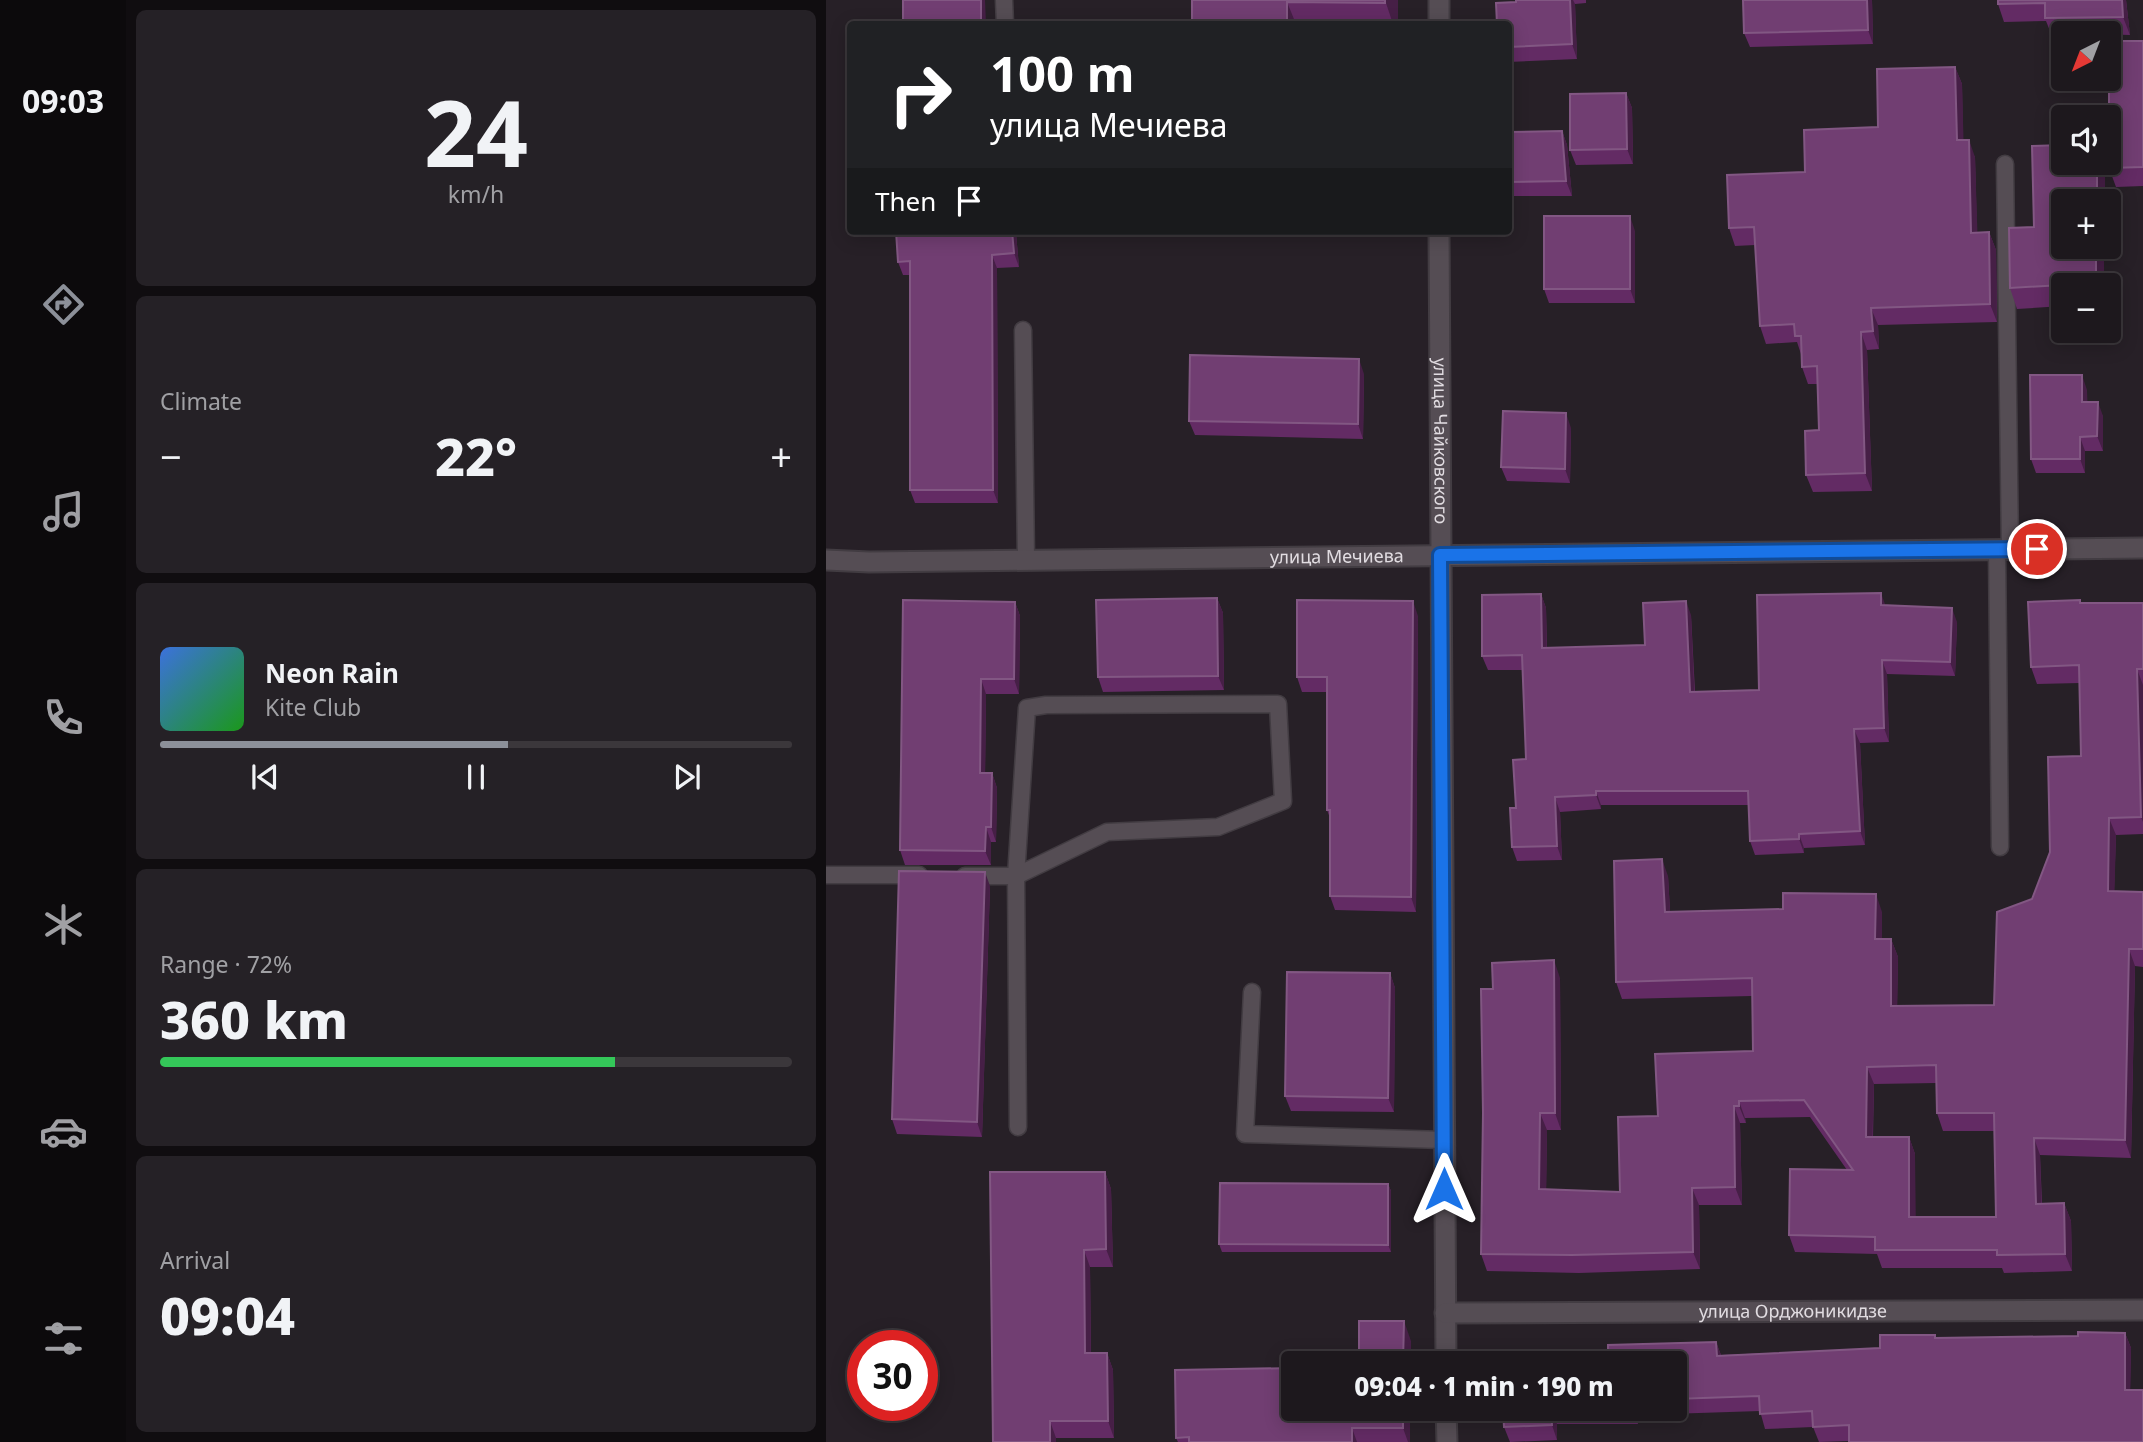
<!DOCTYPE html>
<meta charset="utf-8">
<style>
body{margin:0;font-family:"Noto Sans",sans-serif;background:#252126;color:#f1f3f6;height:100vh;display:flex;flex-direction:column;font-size:26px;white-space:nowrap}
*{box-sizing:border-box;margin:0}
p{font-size:23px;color:#a0a0a4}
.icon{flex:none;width:38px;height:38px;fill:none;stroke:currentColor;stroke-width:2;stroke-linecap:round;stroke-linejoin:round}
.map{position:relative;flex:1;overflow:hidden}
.sheet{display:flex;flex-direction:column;gap:10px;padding:10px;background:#100d10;width:700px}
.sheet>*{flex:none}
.hud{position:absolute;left:21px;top:21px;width:665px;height:214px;border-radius:7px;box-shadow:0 4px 18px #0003,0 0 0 2px #3b373b;background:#202124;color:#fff;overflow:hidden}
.needle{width:46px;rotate:222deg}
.tools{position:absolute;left:1225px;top:21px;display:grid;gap:14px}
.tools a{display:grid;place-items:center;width:70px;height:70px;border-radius:7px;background:#1d181d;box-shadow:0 4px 18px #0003,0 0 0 2px #3b373b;font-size:35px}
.speed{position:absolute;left:21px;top:1330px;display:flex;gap:14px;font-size:35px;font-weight:700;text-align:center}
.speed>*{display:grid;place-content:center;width:91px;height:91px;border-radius:50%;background:#1d181d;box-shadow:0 4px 18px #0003,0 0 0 2px #3b373b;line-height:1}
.speed .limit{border:10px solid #d22;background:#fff;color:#111}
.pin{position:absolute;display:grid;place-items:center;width:60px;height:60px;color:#fff;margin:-30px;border:4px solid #fff;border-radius:50%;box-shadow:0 2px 7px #0007}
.me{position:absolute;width:77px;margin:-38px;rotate:0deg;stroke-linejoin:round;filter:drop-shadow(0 0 5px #0008)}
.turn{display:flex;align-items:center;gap:24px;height:147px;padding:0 28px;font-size:32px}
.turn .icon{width:91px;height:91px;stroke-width:2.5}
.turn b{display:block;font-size:49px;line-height:60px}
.then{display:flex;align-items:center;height:66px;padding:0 28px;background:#0003;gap:14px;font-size:26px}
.big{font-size:52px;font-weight:800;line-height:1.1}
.sheet .widget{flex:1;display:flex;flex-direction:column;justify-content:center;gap:10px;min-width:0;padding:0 24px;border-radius:10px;background:#252126}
.sheet .dial{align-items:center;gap:0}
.dial b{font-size:91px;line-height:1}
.song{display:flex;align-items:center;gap:21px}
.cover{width:84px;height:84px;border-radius:10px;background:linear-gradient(135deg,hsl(220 70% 55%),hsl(120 70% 35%))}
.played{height:7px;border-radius:4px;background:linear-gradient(90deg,#8c9099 55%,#3b373b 55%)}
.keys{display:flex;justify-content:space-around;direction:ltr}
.heat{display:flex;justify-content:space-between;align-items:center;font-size:38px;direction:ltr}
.charge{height:10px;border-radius:5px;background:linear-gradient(90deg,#34c759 72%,#3b373b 0)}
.trip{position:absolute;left:455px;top:1351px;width:406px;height:70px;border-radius:7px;background:#1d181d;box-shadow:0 4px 18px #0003,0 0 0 2px #3b373b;font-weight:800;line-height:70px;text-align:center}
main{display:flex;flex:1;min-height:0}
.menu{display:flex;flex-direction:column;width:126px;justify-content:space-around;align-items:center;background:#0c0a0c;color:#a0a0a4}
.menu .icon{width:49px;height:49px}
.menu .active{color:#8c9099}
.menu b{font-size:32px;color:#f1f3f6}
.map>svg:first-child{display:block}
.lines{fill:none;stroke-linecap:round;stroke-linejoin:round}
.service-casing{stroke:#423c42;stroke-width:19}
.minor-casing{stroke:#423c42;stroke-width:23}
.service{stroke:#554d54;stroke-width:16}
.minor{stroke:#554d54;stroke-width:19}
.wall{fill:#632b64;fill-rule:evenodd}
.shaded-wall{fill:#461f46}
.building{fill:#713e72;stroke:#825783;stroke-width:2;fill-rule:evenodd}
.route-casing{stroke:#114b97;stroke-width:18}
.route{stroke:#1a73e8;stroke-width:12}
.labels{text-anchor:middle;stroke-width:7;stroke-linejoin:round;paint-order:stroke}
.street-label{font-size:18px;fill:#e1dce1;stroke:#0e0b0e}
</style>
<main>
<nav class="menu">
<b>09:03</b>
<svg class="icon active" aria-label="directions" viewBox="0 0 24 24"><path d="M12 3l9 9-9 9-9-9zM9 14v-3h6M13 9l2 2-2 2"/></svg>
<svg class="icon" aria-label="music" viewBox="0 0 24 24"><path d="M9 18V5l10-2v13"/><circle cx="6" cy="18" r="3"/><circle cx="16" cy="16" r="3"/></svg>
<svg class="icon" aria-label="phone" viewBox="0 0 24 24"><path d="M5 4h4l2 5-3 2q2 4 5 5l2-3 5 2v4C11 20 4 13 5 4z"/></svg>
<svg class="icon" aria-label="climate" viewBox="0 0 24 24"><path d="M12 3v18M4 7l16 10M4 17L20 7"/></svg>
<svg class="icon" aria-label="car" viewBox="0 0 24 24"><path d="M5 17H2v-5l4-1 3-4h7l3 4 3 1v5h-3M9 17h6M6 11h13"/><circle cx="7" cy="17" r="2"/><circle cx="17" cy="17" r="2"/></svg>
<svg class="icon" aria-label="filters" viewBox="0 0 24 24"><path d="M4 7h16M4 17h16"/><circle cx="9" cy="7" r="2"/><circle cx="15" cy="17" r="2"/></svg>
</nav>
<section class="sheet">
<div class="widget dial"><b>24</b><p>km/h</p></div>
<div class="widget"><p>Climate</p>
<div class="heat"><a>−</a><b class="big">22°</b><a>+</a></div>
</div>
<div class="widget">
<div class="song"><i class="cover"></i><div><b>Neon Rain</b><p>Kite Club</p></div></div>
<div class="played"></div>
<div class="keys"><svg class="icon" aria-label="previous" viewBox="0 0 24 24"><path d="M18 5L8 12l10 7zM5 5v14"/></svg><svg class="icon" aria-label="pause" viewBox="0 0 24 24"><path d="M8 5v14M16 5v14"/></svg><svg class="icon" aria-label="next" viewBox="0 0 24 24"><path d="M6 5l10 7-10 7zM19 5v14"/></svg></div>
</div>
<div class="widget"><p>Range · 72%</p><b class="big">360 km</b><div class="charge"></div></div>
<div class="widget"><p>Arrival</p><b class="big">09:04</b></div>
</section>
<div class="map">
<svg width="1317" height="1442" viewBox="0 0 1317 1442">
<rect width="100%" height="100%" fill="#272027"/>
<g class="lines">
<g class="service-casing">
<path id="service" d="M178,0L179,24
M1179,164L1184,549
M197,330L200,560
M1171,549L1174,847
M452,704L457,801L392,827L281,832L190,876L201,708L220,705Z
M0,875H93
M139,876H190L192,1127
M426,992L419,1134L618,1140"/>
</g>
<g class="minor-casing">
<g id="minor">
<path d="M613,0V24"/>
<path id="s1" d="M613,231L620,1363"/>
<path id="s2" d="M0,560L43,562L1317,548"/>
<path id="s3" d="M619,1313L1317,1310"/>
<path d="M620,1409L621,1442"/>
</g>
</g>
<use href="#service" class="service"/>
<use href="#minor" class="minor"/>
</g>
<path class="wall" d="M366,0H572V24H366Z
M690,0H760V3L749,4L751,59L682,62V24Z
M918,0H1046L1047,44L924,47L918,33Z
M1300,0L1304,35L1237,33V36H1226L1220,21L1178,22L1172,4Z
M1317,41V186L1290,187L1283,168Z
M1129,67L1136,84L1137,140L1149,157L1151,233L1163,232L1170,250L1171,322L1052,325L1053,349L1041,350L1046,491L987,492L980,475L993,430L991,384H982L976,367L975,354L971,342L940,344L934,326L929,245L909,246L903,228L979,172L1052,127Z
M800,93L806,108L807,164L750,165L744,150Z
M736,131L741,145L746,196H682V132Z
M1237,145V163H1278L1279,165V201H1237V247H1278V285H1237V306L1191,309L1184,288L1183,228L1208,227L1206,146Z
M70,231H218L190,233L193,267L171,268L172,503H89L84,490V275H77L72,262Z
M809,231V303H723L718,289Z
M538,374L537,439L369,435L363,421Z
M1261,390V402L1277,416V451H1259V473H1210L1205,459Z
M745,428L744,483L681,481L675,467Z
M715,594L720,608L721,648L819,645L865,615L869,692L933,690L1059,606L1131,622L1129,676L1061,674L1063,742L1034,743L1039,845L978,848V853L929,855L924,841L923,805H775V809L734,812L736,860L691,861L686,847L690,808L700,759L697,670H662L656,656Z
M391,598L397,613L398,690L277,692L272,677Z
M1254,600L1255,603H1317V834L1290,835L1288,892H1317V967L1309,966L1305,1158L1214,1155L1216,1203H1238L1245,1221L1246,1271L1178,1273L1176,1268H1056L1051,1254L969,1252L963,1235L1021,1170L984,1117L919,1118L920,1123H914L916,1205H873L874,1269L753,1273L661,1271L655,1254L667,989L734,978L735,1130H721L720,1190L794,1192L832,1116L927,1051L926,996L796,999L790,982L842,876L844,911L1056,912V939H1065L1072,957L1071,1006L1168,1005L1206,899L1224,852L1255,756L1254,683L1211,684L1205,667ZM1110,1083L1111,1113L1117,1131H1168L1170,1217H1089V1154L1083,1137H1047L1048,1084Z
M189,602L194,616L193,694H160L159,773H166L171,788L170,842H165V865H79L74,850Z
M592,616L590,912L509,910L504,896V818L501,810V692H476L471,677Z
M164,886L156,1137L71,1134L66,1119Z
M564,973L569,988L568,1112L465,1111L459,1096Z
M279,1172L285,1189L287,1267H264L265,1353H281L287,1370L288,1438H230V1442H167Z
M562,1184L565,1191V1252H396L393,1244Z
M1299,1333L1305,1348L1304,1390L1023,1441L993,1442L987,1427L939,1429L934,1411L812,1415V1424H731V1440L684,1442L678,1427L677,1409H849V1363L782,1352L890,1342L895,1355L1054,1348L1109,1335L1110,1338L1252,1336Z
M467,1409H584V1442H352L350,1438Z"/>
<path class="shaded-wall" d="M155,0H159L160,24H155Z
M559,0H572V24H567Z
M744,0H747L749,4L751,59L746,44Z
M1041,0H1046L1047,44L1042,30Z
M1296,0H1300L1304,35L1297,17Z
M461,2L470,24H461Z
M1129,67L1136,84L1138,157L1131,140Z
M800,93L806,108L807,164L801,149Z
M736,131L741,145L746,196L740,181Z
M1143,140L1149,157L1152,250L1145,233Z
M1271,163H1278L1279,165V201H1271Z
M804,216L809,231V303L804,289Z
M186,231H189L190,233L193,267L188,253Z
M1163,232L1170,250L1171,322L1164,304Z
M1270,247H1278V285H1271L1270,283Z
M166,255L171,268L172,503L167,490Z
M1045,308L1052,325L1053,349L1047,331Z
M1035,332L1041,350L1046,491L1039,473Z
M533,359L538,374L537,439L532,424Z
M1256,375L1261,390L1262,417L1256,402Z
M1272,402L1277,416V451L1271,436Z
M740,413L745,428L744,483L739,469Z
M1254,437L1259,451V473L1254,459Z
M1055,593L1060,607L1055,605Z
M715,594L720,608L721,662L716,648Z
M391,598L397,613L398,690L392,676Z
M587,601L592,616L590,912L585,897Z
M860,601L865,615L869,706L864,692Z
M189,602L194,616L193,694L188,679Z
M1126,608L1131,622L1129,676L1124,662Z
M1056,660L1061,674L1063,742L1058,728Z
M1311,669L1317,685V822L1315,817Z
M155,679L160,694L159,788L154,773Z
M1028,729L1034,743L1039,845L1034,831Z
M166,773L171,788L170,842L165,827Z
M770,791L775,805V809L770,795Z
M729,797L734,812L736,860L731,846Z
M1283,818L1290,835L1288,909L1282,891Z
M160,827L165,842V865L159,851Z
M973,834L978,848V853L973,839Z
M836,859L842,876L845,929L839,912Z
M159,872L164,886L156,1137L151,1122Z
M1050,894L1056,912V957L1049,939Z
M1065,939L1072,957L1071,1024L1065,1006Z
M1303,949L1309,966L1305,1158L1299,1140Z
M728,960L734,978L735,1130L729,1113Z
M564,973L569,988L568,1112L562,1098Z
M1041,1067L1048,1084L1046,1154L1040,1137Z
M913,1101L919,1118L920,1123L913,1106Z
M908,1106L914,1123L916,1205L909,1187Z
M714,1113L721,1130L720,1207L713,1189Z
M1083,1137L1089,1154L1090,1235L1083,1217Z
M1208,1138L1214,1155L1216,1221L1210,1204Z
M279,1172L285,1189L287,1267L280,1249Z
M562,1184L565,1191V1252L562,1245Z
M866,1188L873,1205L874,1269L867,1252Z
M1238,1203L1245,1221L1246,1271L1239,1254Z
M258,1250L264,1267L265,1370L259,1353Z
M578,1321L585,1341V1363H577Z
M1299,1333L1305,1348L1304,1405L1299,1390Z
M890,1342L896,1358L891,1356Z
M281,1353L287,1370L288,1438L282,1421Z
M577,1409H584V1442H582L577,1428Z
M725,1409L731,1424V1440L726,1425Z
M807,1409H810L812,1415V1424Z
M224,1421L230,1438V1442H224Z
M526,1428L531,1442H526Z"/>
<path class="building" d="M77,0H155V24H77Z
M366,0H559V3L461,2V24H366Z
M690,0H744L746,44L682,47V24H671L670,3L690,2Z
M917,0H1041L1042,30L918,33Z
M1172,0H1296L1297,17L1219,18V3L1172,4Z
M1283,41H1317V167L1283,168Z
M1129,67L1131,140H1143L1145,233L1163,232L1164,304L1045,308L1047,331L1035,332L1039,473L980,475L979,431L993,430L991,366L976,367L975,336H969L968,324L934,326L928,227L903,228L901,175L979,172L978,130L1052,127L1051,69Z
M800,93L801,149L744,150V94Z
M736,131L740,181L682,182V132Z
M1237,145V163H1271V201H1237V247H1270V283L1184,288L1183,228L1208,227L1206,146Z
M718,216H804V289H718Z
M70,231H186L188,253L166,255L167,490H84V261L72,262Z
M364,355L533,359L532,424L363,421Z
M1204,375H1256V402H1272L1271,436L1254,437V459H1205Z
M677,411L740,413L739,469L675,467Z
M1055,593V605L1126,608L1124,662L1056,660L1058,728L1028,729L1034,831L973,834V839L924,841L922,791H770V795L729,797L731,846L686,847L684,808H690L687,760L700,759L696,655L656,656V595L715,594L716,648L819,645L817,603L860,601L864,692L933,690L931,595Z
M391,598L392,676L272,677L270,600Z
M77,600L189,602L188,679H155L154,773H166L165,827H160L159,851L74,850Z
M471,600L587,601L585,897L504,896V810H501V677H471Z
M1254,600V603H1317V669H1311L1315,817L1283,818L1282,891L1317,892V949H1303L1299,1140L1208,1138L1210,1204L1238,1203L1239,1254L1171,1255V1250H1049V1237L963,1235L964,1169L1027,1170L978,1100L913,1101V1106H908L909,1187L866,1188L867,1252L746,1255L655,1254L657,1113L655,989H667L666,963L728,960L729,1113H714L713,1189L794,1192L792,1117L832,1116L829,1054L927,1051L926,978L790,982L788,861L836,859L839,912L957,909V893L1050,894L1049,939H1065V1006L1168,1005L1171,912L1206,899L1224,852L1222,757L1255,756L1253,665L1205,667L1202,602ZM1110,1065L1111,1113H1168L1170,1217H1083V1137H1040L1041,1067Z
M73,871L159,872L151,1122L66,1119Z
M461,972L564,973L562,1098L459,1096Z
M164,1172H279L280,1249L258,1250L259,1353H281L282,1421H224V1442H167Z
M394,1183L562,1184V1245L393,1244Z
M533,1321H578L577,1363H533Z
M1252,1332L1299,1333V1390H1317V1442H1023V1425L987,1427L986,1411L934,1414L933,1396L849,1399V1363H675V1356L782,1352V1345L890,1342L891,1356L1054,1348V1335H1109V1338L1252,1336Z
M467,1368V1409H577V1428H526V1442H363V1437L350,1438L349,1370Z
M677,1409H725L726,1425L678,1427Z"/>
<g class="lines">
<g class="route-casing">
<path id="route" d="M618,1189L614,555L1211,549"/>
</g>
<use href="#route" class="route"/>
</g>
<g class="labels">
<g class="street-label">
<text dy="6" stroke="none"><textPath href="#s1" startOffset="210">улица Чайковского</textPath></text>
<text dy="6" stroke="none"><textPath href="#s2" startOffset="511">улица Мечиева</textPath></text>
<text dy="6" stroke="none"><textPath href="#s3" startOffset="348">улица Орджоникидзе</textPath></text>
</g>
</g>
</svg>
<div class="tools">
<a><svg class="needle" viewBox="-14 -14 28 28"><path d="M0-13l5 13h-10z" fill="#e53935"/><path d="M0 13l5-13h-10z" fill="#a0a0a4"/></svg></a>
<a><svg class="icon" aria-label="sound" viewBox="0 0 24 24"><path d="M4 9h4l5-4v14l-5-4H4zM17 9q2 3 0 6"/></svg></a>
<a>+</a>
<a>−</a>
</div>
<div class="speed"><div class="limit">30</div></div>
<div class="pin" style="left:1211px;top:549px;background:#d93025"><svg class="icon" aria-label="arrive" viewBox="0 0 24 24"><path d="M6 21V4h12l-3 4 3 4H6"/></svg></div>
<svg class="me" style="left:618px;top:1189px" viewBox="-20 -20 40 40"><path d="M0-17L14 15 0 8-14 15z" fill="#1a73e8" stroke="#fff" stroke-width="4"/></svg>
<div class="trip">09:04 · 1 min · 190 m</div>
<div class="hud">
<div class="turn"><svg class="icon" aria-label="right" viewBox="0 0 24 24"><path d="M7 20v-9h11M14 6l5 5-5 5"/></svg><div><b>100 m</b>улица Мечиева</div></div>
<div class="then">Then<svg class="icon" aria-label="arrive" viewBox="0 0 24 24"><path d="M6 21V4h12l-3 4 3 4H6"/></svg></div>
</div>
</div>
</main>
